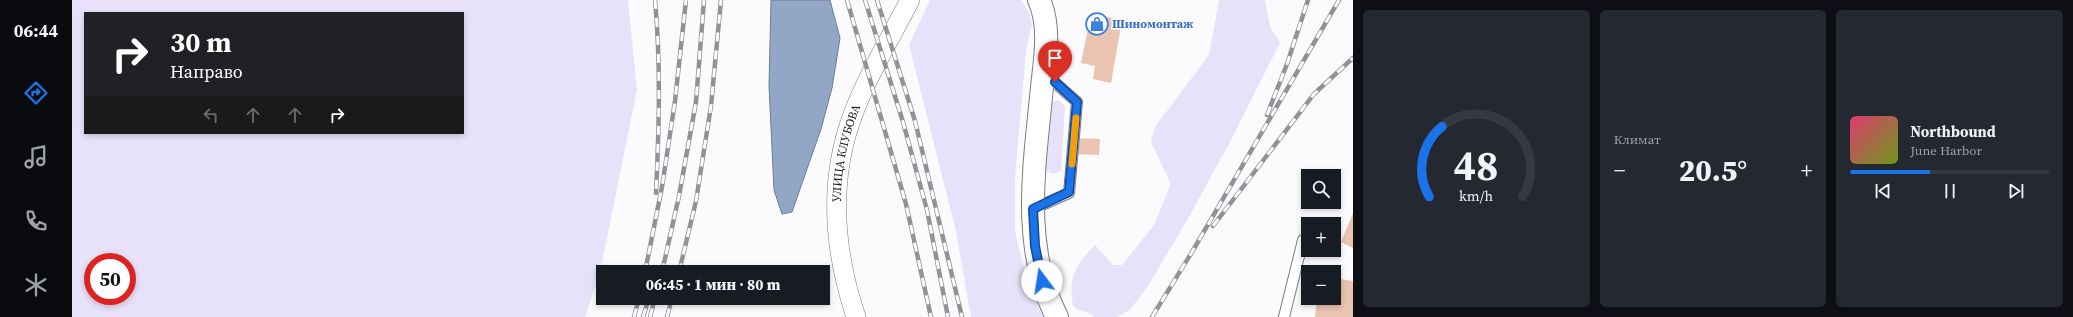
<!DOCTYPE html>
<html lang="ru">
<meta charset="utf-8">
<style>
body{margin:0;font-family:"Source Serif 4",serif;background:#242831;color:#f1f3f6;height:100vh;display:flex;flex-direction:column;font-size:15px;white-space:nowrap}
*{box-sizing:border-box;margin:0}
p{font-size:13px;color:#9ea1a6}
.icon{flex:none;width:22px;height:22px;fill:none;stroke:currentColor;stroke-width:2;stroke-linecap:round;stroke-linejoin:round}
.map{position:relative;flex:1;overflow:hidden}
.side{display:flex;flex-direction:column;gap:10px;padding:10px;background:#0d0f14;width:720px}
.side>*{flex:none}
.guide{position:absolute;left:12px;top:12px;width:380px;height:122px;border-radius:0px;box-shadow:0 2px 6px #0003;background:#202124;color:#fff;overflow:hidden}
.buttons{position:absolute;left:1229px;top:169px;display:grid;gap:8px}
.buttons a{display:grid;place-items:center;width:40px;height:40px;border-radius:0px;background:#171b24;box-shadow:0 2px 6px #0003;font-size:20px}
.speed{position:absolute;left:12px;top:253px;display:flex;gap:8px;font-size:20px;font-weight:700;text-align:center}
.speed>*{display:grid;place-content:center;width:52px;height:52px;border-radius:50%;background:#171b24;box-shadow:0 2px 6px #0003;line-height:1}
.speed .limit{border:6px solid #d22;background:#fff;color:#111}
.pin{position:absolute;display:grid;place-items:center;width:34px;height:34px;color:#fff;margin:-41px -17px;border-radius:50% 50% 50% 0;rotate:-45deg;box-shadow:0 0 4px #0007}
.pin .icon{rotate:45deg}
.me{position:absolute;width:44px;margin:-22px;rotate:346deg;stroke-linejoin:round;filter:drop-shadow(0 0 3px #0008)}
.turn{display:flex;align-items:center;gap:14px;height:84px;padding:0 20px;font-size:18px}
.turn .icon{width:52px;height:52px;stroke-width:2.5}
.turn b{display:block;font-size:28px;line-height:34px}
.lanes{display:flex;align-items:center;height:38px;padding:0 20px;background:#0003;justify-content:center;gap:20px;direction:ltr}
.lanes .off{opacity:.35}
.big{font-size:30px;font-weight:800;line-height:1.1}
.side .tile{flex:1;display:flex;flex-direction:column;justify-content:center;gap:6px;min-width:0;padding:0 14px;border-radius:6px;background:#242831}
.side .dial{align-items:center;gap:0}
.dial svg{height:104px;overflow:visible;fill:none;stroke:#363941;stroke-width:7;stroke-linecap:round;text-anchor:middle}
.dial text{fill:#f1f3f6;stroke:none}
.song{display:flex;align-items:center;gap:12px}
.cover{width:48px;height:48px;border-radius:6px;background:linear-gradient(135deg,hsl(340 70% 55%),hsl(80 70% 35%))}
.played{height:4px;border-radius:2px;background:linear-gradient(90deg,#1a73e8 40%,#363941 40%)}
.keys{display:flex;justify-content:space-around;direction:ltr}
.heat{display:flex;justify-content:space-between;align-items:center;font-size:22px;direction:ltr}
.side .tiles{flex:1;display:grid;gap:10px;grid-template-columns:repeat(3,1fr)}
.trip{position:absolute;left:524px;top:265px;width:234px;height:40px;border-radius:0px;background:#171b24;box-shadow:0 2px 6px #0003;font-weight:800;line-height:40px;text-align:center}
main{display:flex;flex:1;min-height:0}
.tabs{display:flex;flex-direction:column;width:72px;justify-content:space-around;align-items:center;background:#090b0e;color:#9ea1a6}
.tabs .icon{width:28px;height:28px}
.tabs .selected{color:#1a73e8}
.tabs b{font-size:18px;color:#f1f3f6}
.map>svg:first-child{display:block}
.green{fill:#e7e2f9;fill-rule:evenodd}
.water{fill:#92a6c5;stroke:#6e7c93}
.building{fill:#eac3b1}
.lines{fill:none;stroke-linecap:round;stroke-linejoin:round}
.service-casing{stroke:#7e7a89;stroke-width:12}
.minor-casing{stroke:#7e7a89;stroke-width:20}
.secondary-casing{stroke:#7e7a89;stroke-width:24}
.service{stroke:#fff;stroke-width:10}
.minor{stroke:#fff;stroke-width:19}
.secondary{stroke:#fff;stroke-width:22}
.rail-casing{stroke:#929195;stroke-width:4.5}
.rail{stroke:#fbfbfe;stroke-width:3;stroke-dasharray:9;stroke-linecap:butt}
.route-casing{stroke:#114b97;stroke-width:10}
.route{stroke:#1a73e8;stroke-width:7}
.slow{stroke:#f59e0b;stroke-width:7}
.labels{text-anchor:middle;stroke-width:3;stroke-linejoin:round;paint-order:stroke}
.shop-label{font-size:12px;font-weight:bold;fill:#366cbe;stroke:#fbfbfe;text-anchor:start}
.street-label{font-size:12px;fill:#1b1a1f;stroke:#fbfbfe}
</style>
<main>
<nav class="tabs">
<b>06:44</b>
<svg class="icon selected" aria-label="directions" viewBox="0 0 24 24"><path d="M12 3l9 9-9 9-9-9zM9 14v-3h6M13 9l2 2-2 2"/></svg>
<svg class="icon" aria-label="music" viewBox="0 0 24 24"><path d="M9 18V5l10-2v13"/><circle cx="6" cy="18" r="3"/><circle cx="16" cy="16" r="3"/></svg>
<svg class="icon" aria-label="phone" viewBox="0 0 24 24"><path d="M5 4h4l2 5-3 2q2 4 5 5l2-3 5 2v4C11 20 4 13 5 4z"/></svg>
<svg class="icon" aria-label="climate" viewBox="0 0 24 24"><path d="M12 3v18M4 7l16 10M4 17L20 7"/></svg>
</nav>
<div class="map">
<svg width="1281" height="317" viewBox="0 0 1281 317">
<rect width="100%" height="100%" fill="#fbfbfe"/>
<path class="green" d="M0,0H556L565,90L528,272L513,317H0ZM13,13H391V133H13ZM21,262H55V296H21Z
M858,0H949L957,12L960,24L954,51L943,178V231L955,282L971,317H899L884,231L837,45Z
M1147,0H1193L1198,27L1208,43L1159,140L1117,217L1076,286L1058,310L1045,317H1022L1017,313L1006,310L1001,306C996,277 1003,266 1023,245L1041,265H1050L1082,225L1099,184L1079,142L1083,127L1137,55Z
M987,100L993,106L989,171L981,174L974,171L973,168L978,105L982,101Z"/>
<path class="water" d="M699,0H758L768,38L760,88L749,129L720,212L710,214L702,190L697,85Z"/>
<path class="building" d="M1019,14L1050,20L1039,83L1021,79L1023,66L1009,63Z
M997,138L1028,139L1027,155L997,154Z
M1281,213V248L1269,242Z
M1262,278L1281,281V317H1243L1245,298H1262Z"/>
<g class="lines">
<g class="service-casing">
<path id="service" d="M961,209L997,193L1005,102L972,73
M1212,317L1231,240"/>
</g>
<g class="minor-casing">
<g id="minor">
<path id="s1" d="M784,317C762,251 756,183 780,117C795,76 818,39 838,0"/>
</g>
</g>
<g class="secondary-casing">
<path id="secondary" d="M967,0C979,26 973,59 970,87C963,163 948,246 985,317"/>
</g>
<use href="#service" class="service"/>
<use href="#minor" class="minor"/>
<use href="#secondary" class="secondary"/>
<g class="rail-casing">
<path id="rail" d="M583,0C589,64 587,129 584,193
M775,0L834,204L859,317
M793,0L831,122L855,210L876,317
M805,0L843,121L890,317
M1195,115L1215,64L1236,0
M1141,226L1242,94L1281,58
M573,272L590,187L603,101L614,0
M590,272L607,196L624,102L632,0
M607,272L624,201L639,106L649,0
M562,317L567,298
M571,317L577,298
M578,317L583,298
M595,317L600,298
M1080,317L1120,252L1267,0"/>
</g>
<use href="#rail" class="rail"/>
</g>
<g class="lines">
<g class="route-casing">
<path id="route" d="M970,281L963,246L961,209L997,192L1005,102L983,82"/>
</g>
<use href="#route" class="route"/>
<path class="slow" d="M1000,164L1004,118"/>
</g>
<defs>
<g id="shop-ring" transform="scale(1.15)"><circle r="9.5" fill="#fbfbfe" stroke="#3f7fe0" stroke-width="1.5"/><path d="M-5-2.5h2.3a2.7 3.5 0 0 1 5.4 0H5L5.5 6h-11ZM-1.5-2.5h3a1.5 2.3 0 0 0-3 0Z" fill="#3f7fe0"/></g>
</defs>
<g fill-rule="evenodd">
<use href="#shop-ring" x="1025" y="24"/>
</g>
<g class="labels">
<g class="shop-label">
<text x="1040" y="28">Шиномонтаж</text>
</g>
<g class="street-label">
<text dy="4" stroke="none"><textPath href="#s1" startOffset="167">УЛИЦА КЛУБОВА</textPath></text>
</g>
</g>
</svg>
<div class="buttons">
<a><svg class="icon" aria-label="search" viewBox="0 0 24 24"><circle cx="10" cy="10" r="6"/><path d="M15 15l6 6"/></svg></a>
<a>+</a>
<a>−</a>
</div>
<div class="speed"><div class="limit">50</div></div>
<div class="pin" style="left:983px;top:82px;background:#d93025"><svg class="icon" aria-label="arrive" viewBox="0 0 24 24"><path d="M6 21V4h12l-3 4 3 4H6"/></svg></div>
<svg class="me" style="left:970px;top:281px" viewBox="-20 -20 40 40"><circle r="19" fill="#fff"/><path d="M0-13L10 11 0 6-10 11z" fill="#1a73e8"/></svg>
<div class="trip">06:45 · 1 мин · 80 m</div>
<div class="guide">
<div class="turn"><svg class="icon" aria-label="right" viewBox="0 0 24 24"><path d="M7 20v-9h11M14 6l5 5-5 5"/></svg><div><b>30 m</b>Направо</div></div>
<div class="lanes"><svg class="icon off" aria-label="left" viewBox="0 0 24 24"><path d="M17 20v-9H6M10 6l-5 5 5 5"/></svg><svg class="icon off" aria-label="ahead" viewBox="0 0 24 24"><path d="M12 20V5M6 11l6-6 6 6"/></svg><svg class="icon off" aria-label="ahead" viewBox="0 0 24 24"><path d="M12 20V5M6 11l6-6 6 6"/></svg><svg class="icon" aria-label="right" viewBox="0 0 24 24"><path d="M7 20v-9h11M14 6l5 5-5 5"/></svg></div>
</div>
</div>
<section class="side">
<div class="tiles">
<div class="tile dial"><svg viewBox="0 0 100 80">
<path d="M14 69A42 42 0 1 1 86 69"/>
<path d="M14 69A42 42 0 0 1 24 15" stroke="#1a73e8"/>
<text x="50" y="56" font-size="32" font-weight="700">48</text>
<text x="50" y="72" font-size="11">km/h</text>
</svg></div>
<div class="tile"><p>Климат</p>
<div class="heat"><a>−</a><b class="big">20.5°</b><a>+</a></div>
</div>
<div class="tile">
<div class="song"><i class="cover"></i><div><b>Northbound</b><p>June Harbor</p></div></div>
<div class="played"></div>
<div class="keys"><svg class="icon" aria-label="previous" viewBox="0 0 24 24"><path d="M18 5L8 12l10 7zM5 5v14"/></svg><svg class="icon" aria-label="pause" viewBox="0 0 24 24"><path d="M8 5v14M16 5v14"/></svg><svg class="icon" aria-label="next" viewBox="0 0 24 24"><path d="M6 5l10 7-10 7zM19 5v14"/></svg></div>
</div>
</div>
</section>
</main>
